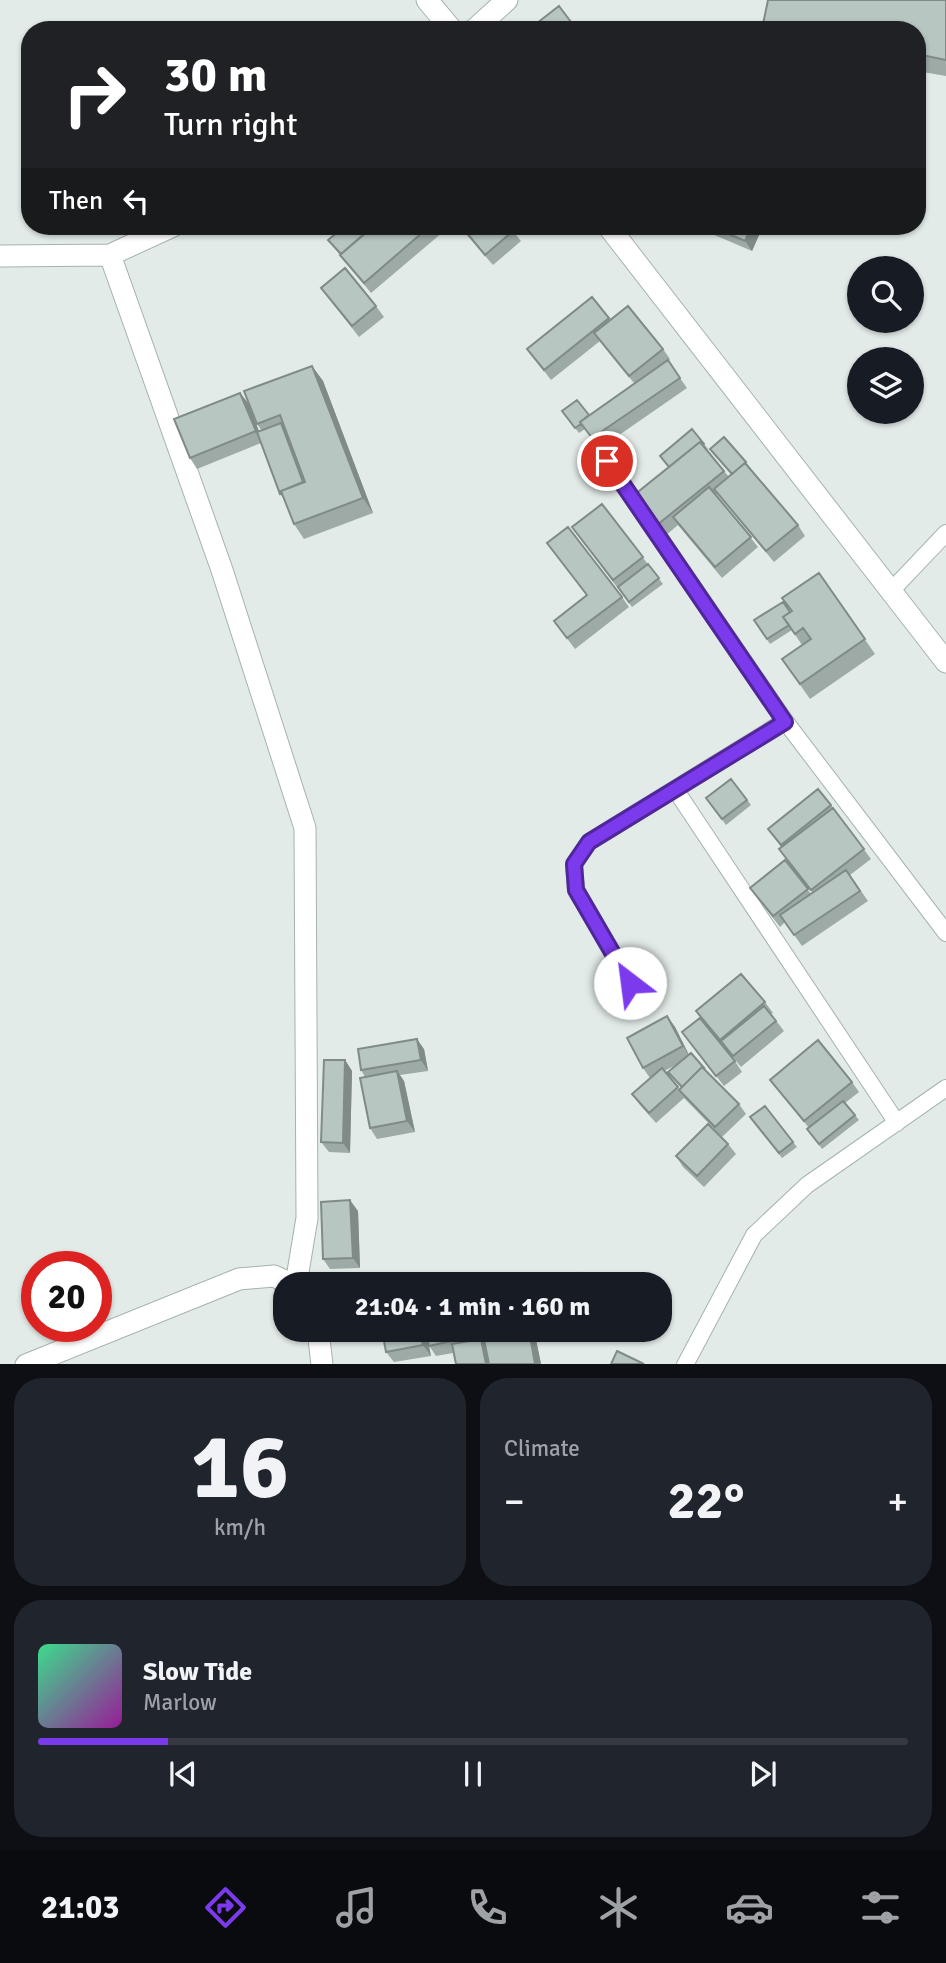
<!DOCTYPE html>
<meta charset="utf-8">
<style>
body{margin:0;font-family:Signika,sans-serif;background:#20242c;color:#f1f3f6;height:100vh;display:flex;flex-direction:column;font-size:26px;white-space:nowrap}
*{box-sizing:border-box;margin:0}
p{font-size:23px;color:#9ea1a6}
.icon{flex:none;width:38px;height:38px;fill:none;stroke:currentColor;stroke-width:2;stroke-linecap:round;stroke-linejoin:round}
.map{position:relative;height:1364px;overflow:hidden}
.drawer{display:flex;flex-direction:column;gap:14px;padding:14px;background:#0d0f14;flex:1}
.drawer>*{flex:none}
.top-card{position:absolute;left:21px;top:21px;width:905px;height:214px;border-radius:28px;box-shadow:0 2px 5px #0004;background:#202124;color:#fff;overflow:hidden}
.buttons{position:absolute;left:847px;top:256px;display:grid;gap:14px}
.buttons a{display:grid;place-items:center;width:77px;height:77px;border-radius:50%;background:#171b24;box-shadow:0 2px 5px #0004;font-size:35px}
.speed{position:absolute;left:21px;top:1251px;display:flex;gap:14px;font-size:35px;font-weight:700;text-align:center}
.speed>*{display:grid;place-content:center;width:91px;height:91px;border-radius:50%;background:#171b24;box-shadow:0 2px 5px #0004;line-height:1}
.speed .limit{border:10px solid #d22;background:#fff;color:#111}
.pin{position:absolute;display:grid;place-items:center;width:60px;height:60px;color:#fff;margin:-30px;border:4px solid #fff;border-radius:50%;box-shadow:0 2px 7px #0007}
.me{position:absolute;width:77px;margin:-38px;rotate:330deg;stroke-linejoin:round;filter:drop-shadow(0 0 5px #0008)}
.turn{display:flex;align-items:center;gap:24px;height:147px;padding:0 28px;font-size:32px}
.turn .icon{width:91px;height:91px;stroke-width:2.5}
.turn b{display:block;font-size:49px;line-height:60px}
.then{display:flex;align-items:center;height:66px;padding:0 28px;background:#0003;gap:14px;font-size:26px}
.big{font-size:52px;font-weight:700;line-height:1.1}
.drawer .card{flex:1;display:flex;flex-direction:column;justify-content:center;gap:10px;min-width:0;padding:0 24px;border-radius:28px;background:#20242c}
.drawer .dial{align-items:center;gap:0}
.dial b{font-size:91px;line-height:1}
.song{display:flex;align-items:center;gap:21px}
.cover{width:84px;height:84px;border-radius:10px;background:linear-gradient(135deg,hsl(150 70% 55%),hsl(300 70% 35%))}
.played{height:7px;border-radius:4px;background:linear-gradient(90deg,#7c3aed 15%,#363941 15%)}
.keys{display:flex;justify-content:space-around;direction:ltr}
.heat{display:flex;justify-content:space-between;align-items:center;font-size:38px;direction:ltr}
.drawer .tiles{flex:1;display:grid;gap:14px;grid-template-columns:1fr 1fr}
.card:last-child{grid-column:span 2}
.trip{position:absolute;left:273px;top:1272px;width:399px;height:70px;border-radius:28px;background:#171b24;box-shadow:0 2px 5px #0004;font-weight:700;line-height:70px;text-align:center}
.tab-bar{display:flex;height:112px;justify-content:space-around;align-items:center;background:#090b0e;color:#9ea1a6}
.tab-bar .icon{width:49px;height:49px}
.tab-bar .active{color:#7c3aed}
.tab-bar b{font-size:32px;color:#f1f3f6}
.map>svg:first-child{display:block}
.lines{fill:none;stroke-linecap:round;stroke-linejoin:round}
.service-casing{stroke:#a5b3af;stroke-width:18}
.minor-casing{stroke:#a5b3af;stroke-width:23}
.service{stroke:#fff;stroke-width:16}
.minor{stroke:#fff;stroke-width:21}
.wall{fill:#9daaa6;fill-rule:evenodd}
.shaded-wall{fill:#808b87}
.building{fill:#b7c6c1;stroke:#808b87;stroke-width:2}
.route-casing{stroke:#51269a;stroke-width:18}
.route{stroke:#7c3aed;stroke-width:12}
</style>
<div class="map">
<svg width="946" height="1365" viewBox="0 0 946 1365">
<rect width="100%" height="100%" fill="#e2ebe8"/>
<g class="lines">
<g class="service-casing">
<path id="service" d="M607,461L785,721
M891,591L946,533
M675,789L897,1123
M630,983L576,890L574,864L589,842L785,721L946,933
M685,1365L754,1235L807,1185L946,1088"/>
</g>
<g class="minor-casing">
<path id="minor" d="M427,0L452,30
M474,30L507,0
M608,226L946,662
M110,255L222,570L305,828L307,1218L296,1284
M0,256L110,255L173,226
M318,1330L322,1365
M26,1365L239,1279L274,1276L291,1284"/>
</g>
<use href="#service" class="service"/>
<use href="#minor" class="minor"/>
</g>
<path class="wall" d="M946,0V76L917,71V30H768L763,24Z
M362,226H439L443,232L371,293L328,240L365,233L367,232Z
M459,226H509L521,241L493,265Z
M702,226H763L752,251L705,231Z
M321,288L376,306L384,317L359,337Z
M592,297L611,320L663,349L670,359L668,361L687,388L599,449L585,429L579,433L562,411L589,415L634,383L600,341L551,380L527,349Z
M312,366L323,381L373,513L304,539L294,524L285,500L280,494L261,443L197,469L190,458L240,393L248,403L259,431H262L257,424Z
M704,444L708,449L707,450L729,477L732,474L710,449L746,462L750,468L798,525L805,536L774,562L717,493L716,494L758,547L722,578L678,525L665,536L633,496L669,467L660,456Z
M602,504L663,584L632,607L580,538Z
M547,543L622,597L629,607L575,649L554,621L587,596Z
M819,573L875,654L810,699L782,659L802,645L792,630L770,644L754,620L790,612Z
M731,779L751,805L726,825L706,798Z
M831,805L871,859L850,875L868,901L802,946L785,922L780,927L750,888L785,860L811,894L813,893L779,849L782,847L768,829Z
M765,1002L773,1013L771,1014L784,1031L741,1067L696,1011Z
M667,1016L675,1027L689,1055L739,1104L746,1114L722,1137L684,1098L656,1123L640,1105L632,1094L650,1078L643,1068ZM680,1063L668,1072L681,1087L679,1089L664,1071Z
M682,1032L735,1061L742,1072L724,1086Z
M424,1049L428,1071L400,1075L404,1081L415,1132L377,1139L370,1128L365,1077L361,1070Z
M345,1060L352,1071L350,1153L329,1152L321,1142Z
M770,1080L852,1082L859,1092L845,1103L859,1120L822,1149L807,1129L809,1128Z
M765,1106L797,1147L782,1158L754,1123Z
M728,1144L736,1154L704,1187L683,1167L676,1156Z
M358,1211L360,1268L330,1269L323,1259Z
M382,1330H534L541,1364H456L453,1353L436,1356L428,1344L431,1356L394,1362L386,1352Z
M546,1330H595V1331L554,1341Z"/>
<path class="shaded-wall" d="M751,226H763L752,251L745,241Z
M312,366L323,381L373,513L363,498Z
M240,393L248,403L263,442L256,431Z
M281,423L288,434L311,495L304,485Z
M667,1016L675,1027L690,1057L683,1046Z
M417,1039L424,1049L428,1071L421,1060Z
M345,1060L352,1071L350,1153L343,1143Z
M397,1071L404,1081L415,1132L407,1121Z
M350,1200L358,1211L360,1268L353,1258Z
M577,1273L584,1283V1284H579Z
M420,1330H426L431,1356L423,1345Z
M477,1330H479L483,1336L491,1364H486L481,1339L478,1335Z
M529,1330H534L541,1364H535Z"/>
<path class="building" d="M768,0H946V60L917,54V30H794L763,24Z
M559,6L577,30H534L532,27Z
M345,226H359L365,233L341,254L328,240Z
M362,226H374L368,231Z
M374,226H430L364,283L340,255Z
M461,226H509L513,231L485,255Z
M710,226H751L745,241Z
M345,268L376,306L352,326L321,288Z
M592,297L609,318L544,370L527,349Z
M628,306L663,349L629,376L594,333Z
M668,360L680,378L592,438L580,422Z
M312,366L363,498L294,524L281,491L305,482L280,415L257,424L244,391Z
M240,393L256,431L190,458L174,419Z
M577,400L589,415L580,422L581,424L575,428L562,411Z
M281,423L303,482L281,491L282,493L280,494L257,432Z
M692,429L704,444L703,445L700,442L669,467L660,456Z
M724,437L746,462L732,474L710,449Z
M700,442L724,471L657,525L633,496Z
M745,463L798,525L766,551L714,489Z
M709,487L751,537L715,567L673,517Z
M602,504L643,557L613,580L572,527Z
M568,527L622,597L567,638L554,621L587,595L547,543Z
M648,564L659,578L629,602L618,587Z
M819,573L865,639L800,684L782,659L811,639L803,628L795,634L783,617L792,611L782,598Z
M783,602L790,612L783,617L789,625L767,639L754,620Z
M731,779L747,800L722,819L706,798Z
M818,789L831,805L781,845L768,829Z
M833,808L864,849L811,890L779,849Z
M785,860L808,889L773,916L750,888Z
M846,870L860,891L794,935L780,915Z
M741,974L765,1002L720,1040L696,1011Z
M764,1006L776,1021L733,1056L721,1041Z
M667,1016L683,1046L643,1068L627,1038Z
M700,1018L735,1061L716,1076L682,1032Z
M417,1039L421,1060L361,1070L358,1049Z
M818,1040L852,1082L804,1121L770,1080Z
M691,1053L705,1069L702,1067L682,1087L668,1072Z
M324,1060H345L343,1143L321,1142Z
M702,1067L739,1104L715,1127L679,1090Z
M662,1068L678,1087L649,1113L632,1094Z
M397,1071L407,1121L370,1128L360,1078Z
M843,1101L855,1115L819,1144L807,1129Z
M765,1106L793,1142L779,1153L750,1117Z
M708,1124L728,1144L697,1176L676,1156Z
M350,1200L353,1258L323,1259L321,1202Z
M577,1273L579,1284H535V1283Z
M382,1330H420L423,1345L386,1352Z
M425,1330H477L478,1335L429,1346Z
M482,1330H529L535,1364H489Z
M481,1339L486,1364H456L452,1344Z
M617,1351L644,1364H611Z"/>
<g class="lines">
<g class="route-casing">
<path id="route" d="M607,461L785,722L589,842L574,864L576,890L630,983"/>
</g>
<use href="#route" class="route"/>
</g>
</svg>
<div class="buttons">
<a><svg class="icon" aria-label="search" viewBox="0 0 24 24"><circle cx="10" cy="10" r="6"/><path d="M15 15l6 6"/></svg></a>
<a><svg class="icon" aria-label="layers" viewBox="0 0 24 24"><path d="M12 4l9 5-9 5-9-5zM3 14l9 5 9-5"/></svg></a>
</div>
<div class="speed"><div class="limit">20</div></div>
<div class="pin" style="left:607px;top:461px;background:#d93025"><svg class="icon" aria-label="arrive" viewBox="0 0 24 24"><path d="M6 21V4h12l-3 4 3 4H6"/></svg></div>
<svg class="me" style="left:630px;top:983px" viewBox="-20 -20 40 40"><circle r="19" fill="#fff"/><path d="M0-13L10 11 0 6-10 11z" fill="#7c3aed"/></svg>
<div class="trip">21:04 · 1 min · 160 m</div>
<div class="top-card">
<div class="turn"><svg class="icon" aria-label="right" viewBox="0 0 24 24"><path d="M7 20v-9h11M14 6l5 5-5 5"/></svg><div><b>30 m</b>Turn right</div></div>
<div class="then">Then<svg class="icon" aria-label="left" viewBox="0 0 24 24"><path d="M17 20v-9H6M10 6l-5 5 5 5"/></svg></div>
</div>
</div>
<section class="drawer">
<div class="tiles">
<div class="card dial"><b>16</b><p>km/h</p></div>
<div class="card"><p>Climate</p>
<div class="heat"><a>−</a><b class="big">22°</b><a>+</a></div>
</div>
<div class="card">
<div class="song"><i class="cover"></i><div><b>Slow Tide</b><p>Marlow</p></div></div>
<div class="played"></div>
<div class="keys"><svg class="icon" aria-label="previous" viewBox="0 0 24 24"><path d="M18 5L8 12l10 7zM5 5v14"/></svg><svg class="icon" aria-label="pause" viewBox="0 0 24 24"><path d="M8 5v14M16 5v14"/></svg><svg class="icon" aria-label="next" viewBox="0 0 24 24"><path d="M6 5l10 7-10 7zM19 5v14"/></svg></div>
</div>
</div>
</section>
<nav class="tab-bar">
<b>21:03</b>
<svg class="icon active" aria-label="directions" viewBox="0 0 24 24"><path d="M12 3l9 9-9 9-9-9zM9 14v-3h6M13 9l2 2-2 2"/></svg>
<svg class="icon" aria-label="music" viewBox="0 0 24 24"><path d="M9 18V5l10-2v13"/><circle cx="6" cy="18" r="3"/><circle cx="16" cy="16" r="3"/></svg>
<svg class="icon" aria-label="phone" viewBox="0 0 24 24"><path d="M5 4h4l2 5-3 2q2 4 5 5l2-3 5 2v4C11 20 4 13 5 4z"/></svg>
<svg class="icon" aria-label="climate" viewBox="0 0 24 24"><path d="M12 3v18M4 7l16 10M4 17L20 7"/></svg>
<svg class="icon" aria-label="car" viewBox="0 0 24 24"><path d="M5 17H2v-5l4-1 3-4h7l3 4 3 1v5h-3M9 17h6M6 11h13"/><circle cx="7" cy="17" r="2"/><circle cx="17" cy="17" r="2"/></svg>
<svg class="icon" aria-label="filters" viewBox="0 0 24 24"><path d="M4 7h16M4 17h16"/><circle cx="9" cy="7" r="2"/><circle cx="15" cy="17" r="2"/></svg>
</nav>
